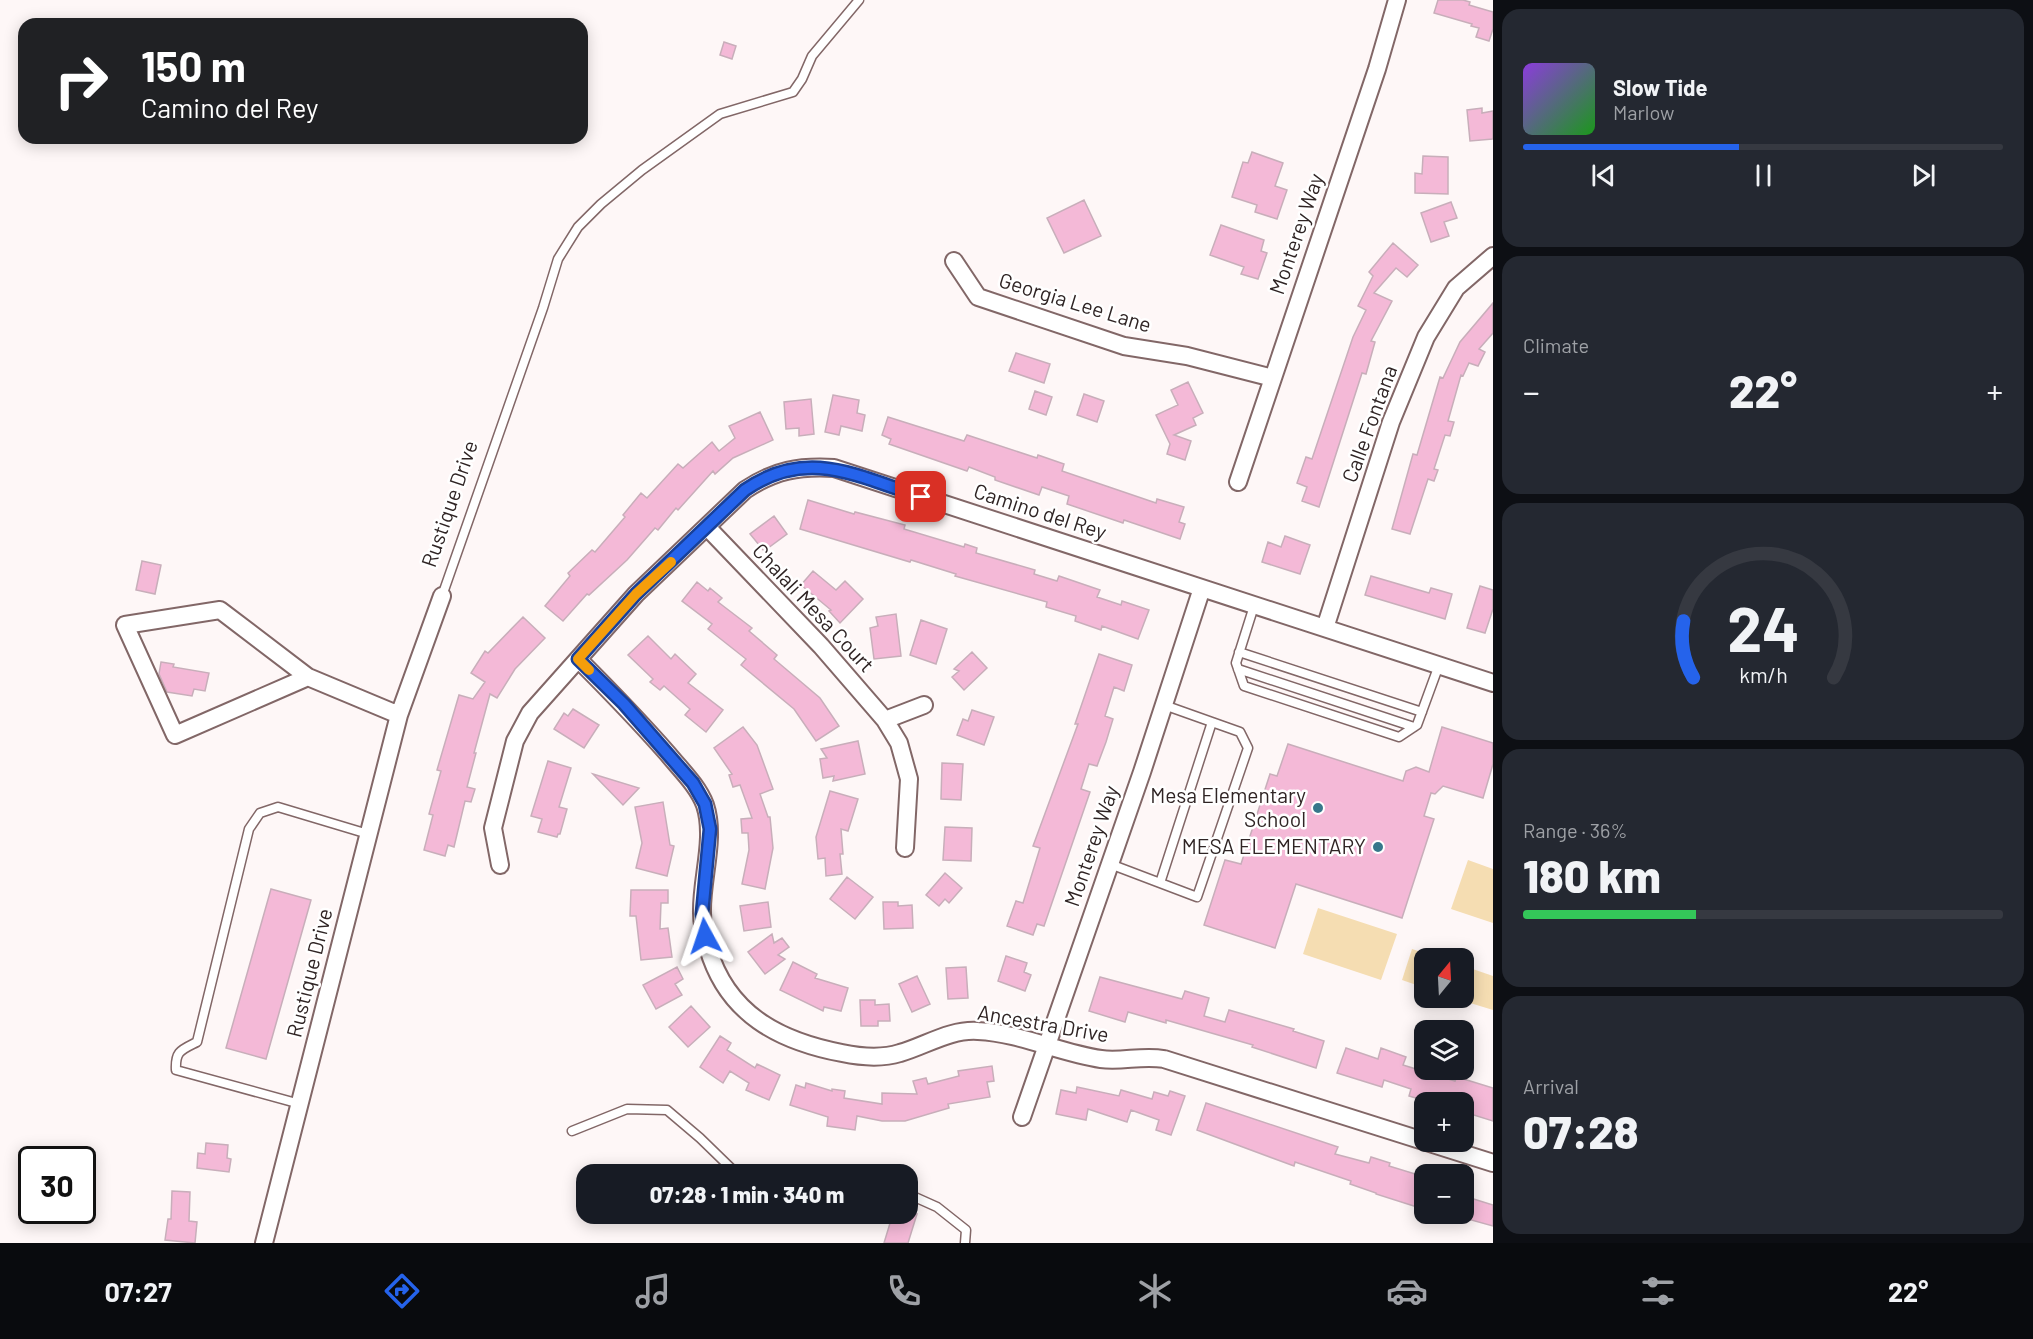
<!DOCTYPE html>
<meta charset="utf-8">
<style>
body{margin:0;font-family:Barlow,sans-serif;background:#242831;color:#f1f3f6;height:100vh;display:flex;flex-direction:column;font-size:22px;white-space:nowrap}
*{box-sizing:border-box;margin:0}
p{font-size:20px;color:#9ea1a6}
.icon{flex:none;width:33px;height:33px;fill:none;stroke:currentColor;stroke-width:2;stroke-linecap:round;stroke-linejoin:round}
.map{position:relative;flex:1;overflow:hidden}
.drawer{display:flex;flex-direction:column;gap:9px;padding:9px;background:#0d0f14;width:540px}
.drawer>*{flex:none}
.banner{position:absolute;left:18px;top:18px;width:570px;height:126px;border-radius:18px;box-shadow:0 3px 15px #0003;background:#202124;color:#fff;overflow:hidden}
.needle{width:39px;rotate:18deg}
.tools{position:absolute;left:1414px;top:948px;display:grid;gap:12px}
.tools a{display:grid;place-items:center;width:60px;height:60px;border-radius:12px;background:#171b24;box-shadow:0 3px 15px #0003;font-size:30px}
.speed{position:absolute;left:18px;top:1146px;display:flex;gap:12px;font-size:30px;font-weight:700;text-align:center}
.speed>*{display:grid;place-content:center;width:78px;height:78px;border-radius:50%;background:#171b24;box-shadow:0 3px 15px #0003;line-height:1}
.speed .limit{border:3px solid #111;border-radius:9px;background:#fff;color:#111}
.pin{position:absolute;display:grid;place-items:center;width:51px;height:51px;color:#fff;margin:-26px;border-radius:12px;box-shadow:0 3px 9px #0006}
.me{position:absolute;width:66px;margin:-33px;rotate:355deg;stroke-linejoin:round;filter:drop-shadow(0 0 4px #0008)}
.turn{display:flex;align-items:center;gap:21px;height:126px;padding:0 24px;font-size:27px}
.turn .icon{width:78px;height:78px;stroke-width:2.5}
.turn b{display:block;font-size:42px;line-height:51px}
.big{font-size:45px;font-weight:800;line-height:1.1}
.drawer .card{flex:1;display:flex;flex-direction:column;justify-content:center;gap:9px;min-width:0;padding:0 21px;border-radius:18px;background:#242831}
.drawer .dial{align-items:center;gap:0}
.dial svg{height:156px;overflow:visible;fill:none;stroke:#363941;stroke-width:7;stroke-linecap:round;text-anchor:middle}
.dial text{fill:#f1f3f6;stroke:none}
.song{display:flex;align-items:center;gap:18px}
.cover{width:72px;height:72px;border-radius:9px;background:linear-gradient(135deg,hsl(270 70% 55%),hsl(120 70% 35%))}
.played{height:6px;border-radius:3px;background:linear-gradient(90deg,#2563eb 45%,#363941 45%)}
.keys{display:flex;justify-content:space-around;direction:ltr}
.heat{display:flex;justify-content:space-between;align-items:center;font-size:33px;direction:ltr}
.charge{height:9px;border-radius:4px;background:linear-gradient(90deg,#34c759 36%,#363941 0)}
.trip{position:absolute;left:576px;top:1164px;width:342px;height:60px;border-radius:18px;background:#171b24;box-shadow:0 3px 15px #0003;font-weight:800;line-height:60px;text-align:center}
.tabs{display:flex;height:96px;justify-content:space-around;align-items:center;background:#090b0e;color:#9ea1a6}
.tabs .icon{width:42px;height:42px}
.tabs .current{color:#2563eb}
.tabs b{font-size:27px;color:#f1f3f6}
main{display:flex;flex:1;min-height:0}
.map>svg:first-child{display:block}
.green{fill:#f5ddb2}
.building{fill:#f4b9d7;stroke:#c8aeba;stroke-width:1.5}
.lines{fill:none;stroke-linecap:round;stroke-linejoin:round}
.lane-casing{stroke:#826767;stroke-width:11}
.street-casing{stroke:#826767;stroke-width:20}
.lane{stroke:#fff;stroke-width:8}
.street{stroke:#fff;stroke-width:16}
.route-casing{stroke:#184099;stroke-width:15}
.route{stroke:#2563eb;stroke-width:10}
.slow{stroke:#f59e0b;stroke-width:10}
.poi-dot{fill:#37778b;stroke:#fff;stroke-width:2}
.labels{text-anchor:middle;stroke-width:5;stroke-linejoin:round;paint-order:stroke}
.street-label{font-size:21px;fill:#2f2424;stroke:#fff}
.poi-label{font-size:21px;fill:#2f2424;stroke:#fff;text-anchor:end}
</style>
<main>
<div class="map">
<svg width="1493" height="1243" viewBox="0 0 1493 1243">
<rect width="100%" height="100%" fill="#fef7f7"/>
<path class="green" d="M1468,860L1493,869V923L1451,909Z
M1318,908L1397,934L1381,980L1303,954Z
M1412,949L1440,958H1425V988L1402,980Z
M1464,966L1493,976V1010L1454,998H1464Z"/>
<path class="building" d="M1438,0H1463L1470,2L1469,5L1493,12V29L1489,41L1476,37L1479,28L1471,26L1472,24L1434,13Z
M724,42L736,46L732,59L720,55Z
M1482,108V113L1493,111V139L1470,141L1467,110Z
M1252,152L1283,163L1275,186L1287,190L1277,219L1255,212L1257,205L1232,197L1243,162L1248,163Z
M1423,156L1448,157V194L1415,193V173L1422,174Z
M1084,200L1101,236L1064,253L1047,218Z
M1451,202L1457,218L1444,222L1449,236L1431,242L1421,213Z
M1221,225L1264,240L1261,251L1267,253L1258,279L1241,274L1244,267L1210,255Z
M1393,243L1418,265L1407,277L1396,268L1374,293L1392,301L1371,341L1375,342L1366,374L1362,373L1319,507L1302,501L1307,487L1297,483L1306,457L1312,459L1353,337L1366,310L1358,306L1373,276L1369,272Z
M1493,303V333L1479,349L1485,352L1478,366L1469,363L1463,376L1461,375L1448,421L1454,422L1450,436L1445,435L1434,469L1438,470L1434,481L1428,479L1410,534L1392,529L1413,454L1417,455L1440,377L1443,378L1460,342Z
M1016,353L1050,364L1044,383L1009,371Z
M1188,382L1203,413L1193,418L1196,425L1174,435L1191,441L1185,460L1167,454L1170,444L1156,415L1178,405L1171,390Z
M1035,391L1052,397L1046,415L1029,409Z
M1084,394L1104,401L1097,422L1077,415Z
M833,395L859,400L857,413L865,415L862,431L841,426L839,435L825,432Z
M811,399L814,434L799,436V428L786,429L784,402Z
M760,412L773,440L733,458L715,474L713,471L678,510L676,508L658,530L655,528L627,560L589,595L587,594L563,621L545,606L570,576L568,573L592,550L595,552L625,517L623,515L641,493L647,498L678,464L683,468L712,442L719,451L735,438L729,426Z
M888,417L964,441L967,435L1037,458L1038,455L1064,464L1062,471L1156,503L1157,499L1184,507L1179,522L1185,524L1180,539L1124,520L1123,523L1067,504L1069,496L1042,487L1039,495L995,480V477L969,467L967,471L889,444L891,439L882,435Z
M808,500L854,514L855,512L905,525L904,529L964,547L965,544L977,548L976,553L1035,570L1034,574L1057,581L1059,576L1100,590L1097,597L1121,605L1122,601L1149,610L1138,639L1102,626L1101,630L1075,621L1076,616L1046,607L1047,602L955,576L956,574L911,560L910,562L800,529Z
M774,516L787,534L764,551L750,534Z
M1285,536L1310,545L1300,574L1262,562L1268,542L1281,547Z
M142,561L161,565L155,594L136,590Z
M813,571L836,590L845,581L863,599L840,623L829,611L831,610L801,585Z
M1371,576L1429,593L1431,588L1452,594L1445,619L1365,595Z
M697,582L708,591L710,588L722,598L718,602L752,628L749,631L777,655L774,659L820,698L839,726L816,741L794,709L741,665L746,659L708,629L712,624L682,601Z
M1480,586L1493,590V609L1485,633L1467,628Z
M896,614L901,656L874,659L870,628L878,626L876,617Z
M523,617L545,638L515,669L497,698L490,694L474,753H476L467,787L475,789L471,802L465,801L454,847L448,845L445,856L424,850L433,815L429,814L441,771L437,770L459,695L473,699L485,682L471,673L485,651L488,653Z
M921,620L947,629L936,664L910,655Z
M648,636L671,659L675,654L696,674L688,683L723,710L706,732L685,715L690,709L664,686L660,690L650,682L653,679L628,655Z
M972,652L987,668L964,690L952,677L959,671L954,669Z
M1099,654L1132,665L1124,691L1114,687L1105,716L1113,719L1106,742L1097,766L1089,764L1081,789L1090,792L1044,926L1037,924L1033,935L1007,926L1016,901L1023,903L1040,848L1033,846L1078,724H1075Z
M161,662L174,664L173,667L209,673L205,691L194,689L192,696L167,692L159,674Z
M573,709L599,725L584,748L554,729L564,713L568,716Z
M972,710L994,717L984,745L957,735L963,719L968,721Z
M743,727L757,745L773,789L760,794L768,817H770L773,848L765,889L742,884L749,850L748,833H742L741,819L752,818L740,785L733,787L729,775L732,774L714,748Z
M1442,727L1493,743V764L1483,798L1443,786L1435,794L1431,793L1424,816L1434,819L1402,918L1296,884L1275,948L1204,925L1225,860L1241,864L1270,774L1277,776L1288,744L1403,781L1406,771L1416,767L1429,772Z
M858,741L865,774L833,781L834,776L823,778L820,759L827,758L821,749Z
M548,761L571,768L559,807L567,809L560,834H558L557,837L538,832L542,819L531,816Z
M942,763L963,764L961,800L941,799Z
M593,774L639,788L623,805Z
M830,791L858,799L848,831L841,829L843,854H840L842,874L826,876L825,858L818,859L816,837Z
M663,802L670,845L674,846L667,876L636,868L642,843L635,807Z
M945,827L972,828L971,861L943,860Z
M945,873L962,888L949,903L945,899L939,906L926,895Z
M847,877L873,897L855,919L830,899Z
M271,889L311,900L266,1059L226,1048Z
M631,890H668V903H661L660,929L668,928L672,957L641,960L636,916H630Z
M768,902L771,927L744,931L740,906Z
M883,902H898V906L912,905L913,928L884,929Z
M772,934L774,943L782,938L789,947L778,955L785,959L765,974L748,952Z
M1006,956L1027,963L1024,972L1031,975L1025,991L998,981Z
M793,962L817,974L815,978L848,988L841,1011L824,1007L823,1011L780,990Z
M677,967L683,979L675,984L682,995L656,1009L643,985Z
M966,967L968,998L948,999L946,968Z
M917,976L930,1004L912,1012L899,984Z
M1100,977L1182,999L1185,991L1209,998L1204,1016L1225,1022L1229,1010L1294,1029L1293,1031L1324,1041L1316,1068L1252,1047L1253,1045L1166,1020V1023L1128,1012L1125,1022L1089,1011Z
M860,1000H875V1005L889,1004L890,1021H878V1026H861Z
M691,1006L710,1027L688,1047L669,1027Z
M720,1036L731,1043L727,1050L755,1068L757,1064L780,1075L769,1100L746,1090L749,1083L730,1071L723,1083L700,1067Z
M1346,1048L1378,1059L1381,1048L1406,1057L1403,1065L1455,1081L1457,1077L1493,1088V1121L1464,1112V1102H1429L1409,1096L1411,1089L1384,1080L1382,1087L1337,1073Z
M992,1066L994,1081L987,1082L990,1097L948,1104L949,1108L905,1121H882L857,1116L855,1130L827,1126L828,1117L790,1105L796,1085L805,1088L806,1083L832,1091V1089L845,1091L844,1098L882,1104V1093L917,1094L913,1081L926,1078L928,1084L959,1076L958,1071Z
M1077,1087L1119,1096L1121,1090L1152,1099L1154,1092L1168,1096L1170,1091L1185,1096L1171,1135L1156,1130L1159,1120L1131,1110L1127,1122L1088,1109L1086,1120L1056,1114L1061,1090L1076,1093Z
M1206,1103L1338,1147L1335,1154L1369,1163L1371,1157L1390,1163L1389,1166L1425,1177L1417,1207L1376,1194V1193L1350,1184L1351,1181L1295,1162L1294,1166L1197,1130Z
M206,1143L228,1145L227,1158L231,1159L229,1172L197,1168L198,1153L205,1154Z
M172,1191L190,1192L189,1221L197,1222L195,1243L165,1240L168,1219H171Z
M1464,1196L1493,1205V1226L1464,1218Z
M902,1214H917L908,1243H884L891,1220L899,1222Z"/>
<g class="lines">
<g class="lane-casing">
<path id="lane" d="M442,596L543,308L558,259L578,227L601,204L642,170L720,114L793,92L802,79L812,56L859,0
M1254,606L1236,663L1244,686L1399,737L1417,725L1439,665
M1239,652L1422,712
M1238,669L1414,727
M1110,864L1197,897L1248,748L1240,732L1164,705
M1160,883L1212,722
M300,1104L176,1070C175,1051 181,1050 197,1042L249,829L260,813L278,807L368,834
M572,1131L627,1109L667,1110L700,1138L737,1174
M908,1194L937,1207L966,1230L965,1243"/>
</g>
<g class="street-casing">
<path id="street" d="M954,261L978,297L1124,346L1187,356L1273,378
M1238,482L1377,69L1397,0
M707,527L821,646L885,720L899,743L909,779L905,848
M1325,628L1391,422L1426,337L1456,288L1493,256
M578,659C609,690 639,721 668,754C681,770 698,786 705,805C716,838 701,879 702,913C702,925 705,937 708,948C727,1014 779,1041 842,1053C861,1057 881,1059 900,1053C925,1046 950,1029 978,1031C1020,1033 1060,1053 1101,1059C1122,1062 1142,1055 1164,1059L1493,1163
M308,677L220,610L125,625L175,735L308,677L399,715
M885,720L924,705
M500,865L493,828L515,741L530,713L636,594L745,490C775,470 799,466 834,468L1493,683
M1022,1117L1142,772L1202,588
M264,1243L399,715L442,596"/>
</g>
<use href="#lane" class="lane"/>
<use href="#street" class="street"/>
</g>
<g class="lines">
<g class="route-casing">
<path id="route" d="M705,936L702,914L710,829L705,804L693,783L624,704L578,659L636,594L745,490C807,447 857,476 921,497"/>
</g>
<use href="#route" class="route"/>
<path class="slow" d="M589,670L578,659L636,594L671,562"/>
</g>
<g class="poi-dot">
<circle cx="1318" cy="808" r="6"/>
<circle cx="1378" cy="847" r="6"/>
</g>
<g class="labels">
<g class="street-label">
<text transform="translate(1297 234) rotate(-71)" y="7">Monterey Way</text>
<text transform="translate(1075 303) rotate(17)" y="7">Georgia Lee Lane</text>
<text transform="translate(1370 424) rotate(-70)" y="7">Calle Fontana</text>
<text transform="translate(450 504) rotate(-71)" y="7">Rustique Drive</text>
<text transform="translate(1040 512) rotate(18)" y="7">Camino del Rey</text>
<text transform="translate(813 608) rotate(47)" y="7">Chalali Mesa Court</text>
<text transform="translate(1092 846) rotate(-71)" y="7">Monterey Way</text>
<text transform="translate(310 973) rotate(-76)" y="7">Rustique Drive</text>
<text transform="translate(1043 1024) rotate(10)" y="7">Ancestra Drive</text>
</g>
<g class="poi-label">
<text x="1306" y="803">Mesa Elementary<tspan x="1306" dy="24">School</tspan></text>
<text x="1366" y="854">MESA ELEMENTARY</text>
</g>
</g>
</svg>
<div class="tools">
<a><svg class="needle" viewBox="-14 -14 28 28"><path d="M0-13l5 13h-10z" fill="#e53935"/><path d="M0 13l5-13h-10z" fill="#9ea1a6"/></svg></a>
<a><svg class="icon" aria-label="layers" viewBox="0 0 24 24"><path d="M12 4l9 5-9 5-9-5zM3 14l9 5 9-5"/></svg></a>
<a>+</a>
<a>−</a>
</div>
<div class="speed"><div class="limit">30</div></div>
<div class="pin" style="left:921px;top:497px;background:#d93025"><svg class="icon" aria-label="arrive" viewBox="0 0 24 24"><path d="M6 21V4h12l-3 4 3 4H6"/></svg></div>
<svg class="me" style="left:705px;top:936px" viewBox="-20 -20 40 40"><path d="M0-17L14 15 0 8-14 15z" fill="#2563eb" stroke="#fff" stroke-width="4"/></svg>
<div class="trip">07:28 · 1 min · 340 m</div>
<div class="banner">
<div class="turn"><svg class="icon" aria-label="right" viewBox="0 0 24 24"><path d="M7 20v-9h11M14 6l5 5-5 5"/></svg><div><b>150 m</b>Camino del Rey</div></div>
</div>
</div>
<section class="drawer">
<div class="card">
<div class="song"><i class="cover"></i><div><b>Slow Tide</b><p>Marlow</p></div></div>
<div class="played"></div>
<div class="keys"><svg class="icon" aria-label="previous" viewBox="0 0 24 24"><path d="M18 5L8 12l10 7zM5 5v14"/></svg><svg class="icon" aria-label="pause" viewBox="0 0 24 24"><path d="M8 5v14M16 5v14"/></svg><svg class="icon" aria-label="next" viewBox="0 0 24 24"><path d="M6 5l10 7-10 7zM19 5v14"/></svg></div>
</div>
<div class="card"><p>Climate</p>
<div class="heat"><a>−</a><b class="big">22°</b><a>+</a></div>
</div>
<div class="card dial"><svg viewBox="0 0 100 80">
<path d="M14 69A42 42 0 1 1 86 69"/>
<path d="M14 69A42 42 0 0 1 9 40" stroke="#2563eb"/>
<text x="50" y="56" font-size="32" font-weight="700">24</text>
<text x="50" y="72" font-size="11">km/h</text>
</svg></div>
<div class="card"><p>Range · 36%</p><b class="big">180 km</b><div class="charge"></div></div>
<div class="card"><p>Arrival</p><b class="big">07:28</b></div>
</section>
</main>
<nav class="tabs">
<b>07:27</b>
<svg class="icon current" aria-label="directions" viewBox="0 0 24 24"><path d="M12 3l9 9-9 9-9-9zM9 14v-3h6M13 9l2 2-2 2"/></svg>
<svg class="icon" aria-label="music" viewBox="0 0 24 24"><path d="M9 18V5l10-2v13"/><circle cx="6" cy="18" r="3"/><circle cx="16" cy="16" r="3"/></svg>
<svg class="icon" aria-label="phone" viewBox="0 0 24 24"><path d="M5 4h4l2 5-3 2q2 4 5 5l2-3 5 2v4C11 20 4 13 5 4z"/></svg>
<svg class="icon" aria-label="climate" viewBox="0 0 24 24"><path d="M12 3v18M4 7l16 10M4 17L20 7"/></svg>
<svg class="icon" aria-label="car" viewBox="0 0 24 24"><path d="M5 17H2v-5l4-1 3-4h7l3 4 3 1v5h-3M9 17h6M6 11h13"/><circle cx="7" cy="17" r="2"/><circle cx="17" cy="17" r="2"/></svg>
<svg class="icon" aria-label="filters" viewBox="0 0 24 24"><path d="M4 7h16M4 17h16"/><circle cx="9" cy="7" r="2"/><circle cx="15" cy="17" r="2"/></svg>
<b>22°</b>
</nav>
